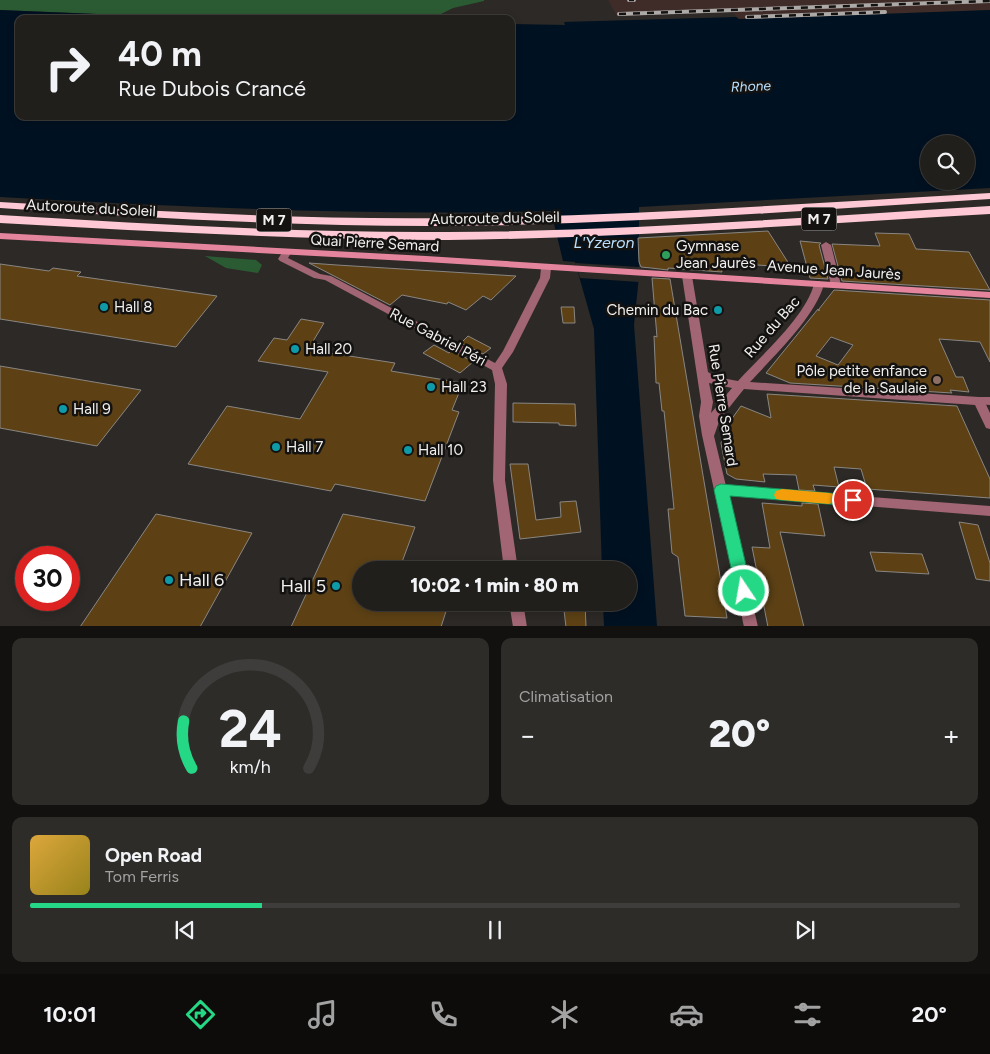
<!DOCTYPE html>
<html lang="fr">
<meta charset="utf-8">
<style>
body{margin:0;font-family:Figtree,sans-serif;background:#2d2c29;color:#f1f3f6;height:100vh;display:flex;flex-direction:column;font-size:19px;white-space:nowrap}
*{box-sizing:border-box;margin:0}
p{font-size:16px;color:#a2a2a3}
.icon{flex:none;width:28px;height:28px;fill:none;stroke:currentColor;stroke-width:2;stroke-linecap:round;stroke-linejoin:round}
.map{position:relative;height:626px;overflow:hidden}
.drawer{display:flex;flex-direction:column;gap:12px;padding:12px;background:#12110f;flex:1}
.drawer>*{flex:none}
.guide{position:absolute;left:15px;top:15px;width:500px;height:105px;border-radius:10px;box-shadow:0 2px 8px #0003,0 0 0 1px #3e3d3b;background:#211f1c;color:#f1f3f6;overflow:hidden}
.buttons{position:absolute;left:920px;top:135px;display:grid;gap:10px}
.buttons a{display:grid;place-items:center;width:55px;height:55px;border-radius:50%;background:#211f1c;box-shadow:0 2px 8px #0003,0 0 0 1px #3e3d3b;font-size:25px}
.speed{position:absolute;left:15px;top:546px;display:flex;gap:10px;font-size:25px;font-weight:700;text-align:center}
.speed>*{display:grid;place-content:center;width:65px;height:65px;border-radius:50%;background:#211f1c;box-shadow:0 2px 8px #0003,0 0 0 1px #3e3d3b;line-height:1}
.speed .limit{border:8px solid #d22;background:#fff;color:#111}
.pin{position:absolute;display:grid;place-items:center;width:42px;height:42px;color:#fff;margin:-21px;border:2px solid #fff;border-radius:50%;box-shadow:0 1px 5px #0007}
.me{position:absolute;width:55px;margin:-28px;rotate:348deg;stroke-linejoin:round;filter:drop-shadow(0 0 4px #0008)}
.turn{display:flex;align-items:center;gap:18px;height:105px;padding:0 20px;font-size:22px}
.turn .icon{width:65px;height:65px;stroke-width:2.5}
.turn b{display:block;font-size:35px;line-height:42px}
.big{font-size:38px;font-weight:800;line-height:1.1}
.drawer .card{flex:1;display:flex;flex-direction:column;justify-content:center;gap:8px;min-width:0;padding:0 18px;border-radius:10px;background:#2d2c29}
.drawer .dial{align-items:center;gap:0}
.dial svg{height:130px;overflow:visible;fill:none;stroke:#3e3d3b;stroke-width:7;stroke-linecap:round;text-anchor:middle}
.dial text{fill:#f1f3f6;stroke:none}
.song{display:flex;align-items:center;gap:15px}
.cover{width:60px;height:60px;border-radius:8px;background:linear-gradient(135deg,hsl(40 70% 55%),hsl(50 70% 35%))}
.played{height:5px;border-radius:2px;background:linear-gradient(90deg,#24d886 25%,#3e3d3b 25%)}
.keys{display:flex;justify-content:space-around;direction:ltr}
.heat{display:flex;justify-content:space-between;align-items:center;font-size:28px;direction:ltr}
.drawer .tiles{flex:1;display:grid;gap:12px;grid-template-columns:1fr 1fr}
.card:last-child{grid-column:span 2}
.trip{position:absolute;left:352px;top:561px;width:285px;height:50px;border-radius:25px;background:#211f1c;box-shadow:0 2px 8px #0003,0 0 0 1px #3e3d3b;font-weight:800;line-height:50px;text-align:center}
.tab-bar{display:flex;height:80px;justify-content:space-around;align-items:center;background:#0d0c0b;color:#a2a2a3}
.tab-bar .icon{width:35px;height:35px}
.tab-bar .selected{color:#24d886}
.tab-bar b{font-size:22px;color:#f1f3f6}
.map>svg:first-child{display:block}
.industrial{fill:#3f2c28}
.green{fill:#2b5b33}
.water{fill:#001121;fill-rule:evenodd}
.pier{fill:#2c2926}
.building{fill:#5d4115;stroke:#898682;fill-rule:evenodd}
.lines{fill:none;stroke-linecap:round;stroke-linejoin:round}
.pedestrian{fill:#a16573;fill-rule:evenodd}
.minor{fill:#a16573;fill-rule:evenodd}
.secondary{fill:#e5859d;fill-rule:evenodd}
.trunk{fill:#fec8d4;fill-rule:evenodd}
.rail-casing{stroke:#aca9a7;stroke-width:4}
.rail{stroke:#131211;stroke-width:2.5;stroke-dasharray:7;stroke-linecap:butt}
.route{fill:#24d886;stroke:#178c57}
.slow{fill:#f59e0b}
.leisure-dot{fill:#2e9e5b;stroke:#131211;stroke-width:2}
.culture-dot{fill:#0f9aa8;stroke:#131211;stroke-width:2}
.education-dot{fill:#8d6e63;stroke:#131211;stroke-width:2}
.labels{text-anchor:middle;stroke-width:5;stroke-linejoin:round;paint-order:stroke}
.far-water-label{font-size:14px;font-style:italic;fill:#b9e1ff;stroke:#131211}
.shield{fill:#131211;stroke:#afadac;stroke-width:1}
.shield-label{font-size:14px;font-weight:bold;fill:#f2f0ee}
.street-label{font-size:15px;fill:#f2f0ee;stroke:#131211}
.poi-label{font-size:15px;fill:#f2f0ee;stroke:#131211;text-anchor:start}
.water-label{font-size:16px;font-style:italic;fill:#b9e1ff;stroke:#131211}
.near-poi-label{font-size:18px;fill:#f2f0ee;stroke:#131211;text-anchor:start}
</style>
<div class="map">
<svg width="990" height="627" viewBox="0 0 990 627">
<rect width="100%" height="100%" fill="#2c2926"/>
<path class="industrial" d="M608,0H990V10L739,19L732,12L617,16Z"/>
<path class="green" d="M0,0H484V1L453,8L431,19H217L0,10Z
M205,256L256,260L262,265L258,273L226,268Z"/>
<path class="water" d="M0,10L217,19H19V116H511V24L565,25L564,22L736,17L739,19L990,10V188L639,207V276L634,325L657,626H604L603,603L629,602V570H602L594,329L575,262L563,261L551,211C367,216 184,207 0,197ZM929,144H966V181H929Z"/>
<path class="pier" d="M575,263L639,267V282L580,278Z"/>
<path class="building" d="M768,231L791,267L721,263L722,272L668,268V270L651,268L641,267L639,262L638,238Z
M875,233L909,234L916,249L969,252L990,290L842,281L832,244L880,246Z
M800,241L821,243L819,245L828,279L810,278Z
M309,263L337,265L516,276L491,300L483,296L466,310L448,302L447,304L402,295L390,305Z
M0,264L49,271L53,268L81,272L77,276L217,296L176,347L0,319Z
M652,278L670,279L727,618L685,616L678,557L672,553L668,509H674L664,411H662L659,383H656L654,336L657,337Z
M834,290L990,300V362L980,342L939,339L956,377H963L969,392L950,390L952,393L790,383L766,373L818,309L819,311V309ZM831,337L853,345L838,365L816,356Z
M561,307H574L575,323H563Z
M301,319L324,323L312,343L326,345L323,352L395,363L391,371L463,383L452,410L459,412L425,501L335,484L331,491L188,464L227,406L300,419L328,372L258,361L274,338L287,340Z
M468,336L491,348L483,354L461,343Z
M434,345L449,353L452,350L473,362L460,373L423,353Z
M0,366L141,390L97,446L0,428Z
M767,394L957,406L990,479V498L867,489L861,469L834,467L839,487L813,485L815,491L799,490L796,475L763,474L765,482L736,479L727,474L721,443L728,424L741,406L771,418Z
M513,403L575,404L576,426L559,425V423L513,422Z
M510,464H528L536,520L561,517L560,502L576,501L581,532L520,539Z
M762,503L802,506V503L818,504L825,536L780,532L804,627H768L752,547L770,548Z
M156,514L252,533L200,627H80Z
M343,514L415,527L399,570H361V602H449L441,627H291Z
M959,522L978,525L990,563V581L976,579Z
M870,552L922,554L929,574L876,571Z
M563,602H585L586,627H566Z"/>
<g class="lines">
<path class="pedestrian" d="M979,397H990V405L975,404L973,401L975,398Z"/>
<path class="minor" d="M826,242L831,245L841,285L839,287L836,288L831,285L821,245Z
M286,250L291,253L288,258L320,274L331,276L495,363L503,351L540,278L541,268L546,265L549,266L551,268L550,278L513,352L502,368L507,384L505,480L518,570H504L493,480L495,384L492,370L325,280L314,278L280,261L278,259L283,251Z
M687,273L692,276L708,372L716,377L738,381C761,356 806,316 814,284L819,281L824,284C816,316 773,357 750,382L979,397L983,398L990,413V429L986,428L975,405L744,389L720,419L714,436L726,486L990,506V516L728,495L758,627H744L702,435L699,416L701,402L682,276ZM709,383L732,388L711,413L713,402Z
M509,602H523L527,627H513Z"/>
<path class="secondary" d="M0,233L426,256L990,292V298L426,262L0,239Z"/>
<path class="trunk" d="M990,193V199C811,210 632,224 453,226C302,227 151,218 0,208V202C151,211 302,220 453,218C632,216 811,203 990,193Z
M990,206V214C809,224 629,238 448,240C298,240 149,231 0,223V215C149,224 298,233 448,232C629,231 809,217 990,206Z"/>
<g class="rail-casing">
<path id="rail" d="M629,0H634
M619,14L990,1
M747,17L885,12"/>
</g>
<use href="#rail" class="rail"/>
</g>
<path class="route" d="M721,484L853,495L858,496L860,500L858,504L853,506L730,496L752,591L749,596L744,598L738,596L736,591L714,490L716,486Z"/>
<path class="slow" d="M782,489L829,493L834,494L836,498L834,502L829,504L782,500L776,499L774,495L776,491Z"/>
<circle class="leisure-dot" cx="666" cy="255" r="5"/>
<g class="culture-dot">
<circle cx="104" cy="307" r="5"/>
<circle cx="718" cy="310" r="5"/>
<circle cx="295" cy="349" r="5"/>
<circle cx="431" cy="387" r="5"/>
<circle cx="63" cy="409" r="5"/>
<circle cx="276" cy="447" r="5"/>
<circle cx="408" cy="450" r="5"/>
<circle cx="169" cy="580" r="5"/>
<circle cx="336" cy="586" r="5"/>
</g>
<circle class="education-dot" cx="937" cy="380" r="5"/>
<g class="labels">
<g class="far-water-label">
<text transform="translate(751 86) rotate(-2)" y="5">Rhone</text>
</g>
<g class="shield">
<rect x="801.5" y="207.5" width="35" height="23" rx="4"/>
<rect x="256.5" y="208.5" width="35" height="23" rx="4"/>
</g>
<g class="shield-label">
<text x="819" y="224">M 7</text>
<text x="274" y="225">M 7</text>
</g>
<g class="street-label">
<text transform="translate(91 208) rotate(3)" y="5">Autoroute du Soleil</text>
<text transform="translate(495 218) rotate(-1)" y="5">Autoroute du Soleil</text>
<text transform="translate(375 243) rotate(3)" y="5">Quai Pierre Semard</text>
<text transform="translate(834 270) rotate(4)" y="5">Avenue Jean Jaurès</text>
<text transform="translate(772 327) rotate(-49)" y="5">Rue du Bac</text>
<text transform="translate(438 337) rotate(28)" y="5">Rue Gabriel Péri</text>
<text transform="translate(723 405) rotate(81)" y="5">Rue Pierre Semard</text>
</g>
<g class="poi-label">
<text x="676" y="251">Gymnase<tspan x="676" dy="17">Jean Jaurès</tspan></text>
<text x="114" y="312">Hall 8</text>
<text x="708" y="315" text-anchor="end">Chemin du Bac</text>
<text x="305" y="354">Hall 20</text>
<text x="927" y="376" text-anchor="end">Pôle petite enfance<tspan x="927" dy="17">de la Saulaie</tspan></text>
<text x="441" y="392">Hall 23</text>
<text x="73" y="414">Hall 9</text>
<text x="286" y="452">Hall 7</text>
<text x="418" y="455">Hall 10</text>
</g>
<g class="water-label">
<text x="604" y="248">L'Yzeron</text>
</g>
<g class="near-poi-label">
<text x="179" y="586">Hall 6</text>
<text x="326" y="592" text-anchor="end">Hall 5</text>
</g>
</g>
</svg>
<div class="buttons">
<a><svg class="icon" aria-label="search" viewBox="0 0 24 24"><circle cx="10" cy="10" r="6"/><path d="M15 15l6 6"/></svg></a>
</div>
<div class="speed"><div class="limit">30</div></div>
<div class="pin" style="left:853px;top:500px;background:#d93025"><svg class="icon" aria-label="arrive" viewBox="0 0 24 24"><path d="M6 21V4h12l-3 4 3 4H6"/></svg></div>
<svg class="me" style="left:744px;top:591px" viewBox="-20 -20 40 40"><circle r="17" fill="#24d886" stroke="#fff" stroke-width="3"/><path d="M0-11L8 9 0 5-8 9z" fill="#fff"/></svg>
<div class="trip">10:02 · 1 min · 80 m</div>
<div class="guide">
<div class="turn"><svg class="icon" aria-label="right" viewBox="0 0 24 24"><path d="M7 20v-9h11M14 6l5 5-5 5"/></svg><div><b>40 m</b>Rue Dubois Crancé</div></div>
</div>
</div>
<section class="drawer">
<div class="tiles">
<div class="card dial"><svg viewBox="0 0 100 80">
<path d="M14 69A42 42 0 1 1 86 69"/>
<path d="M14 69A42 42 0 0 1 9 40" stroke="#24d886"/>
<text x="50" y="56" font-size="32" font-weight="700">24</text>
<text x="50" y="72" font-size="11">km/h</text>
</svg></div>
<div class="card"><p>Climatisation</p>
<div class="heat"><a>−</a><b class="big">20°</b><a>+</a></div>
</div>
<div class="card">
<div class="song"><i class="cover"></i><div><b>Open Road</b><p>Tom Ferris</p></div></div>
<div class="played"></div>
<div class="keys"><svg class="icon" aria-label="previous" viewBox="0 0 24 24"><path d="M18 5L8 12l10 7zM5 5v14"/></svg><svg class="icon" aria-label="pause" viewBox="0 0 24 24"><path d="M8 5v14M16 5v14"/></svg><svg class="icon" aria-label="next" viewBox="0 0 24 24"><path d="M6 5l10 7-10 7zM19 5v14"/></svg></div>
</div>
</div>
</section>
<nav class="tab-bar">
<b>10:01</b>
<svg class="icon selected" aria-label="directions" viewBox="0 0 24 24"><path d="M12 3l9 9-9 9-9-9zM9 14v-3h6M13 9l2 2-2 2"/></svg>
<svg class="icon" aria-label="music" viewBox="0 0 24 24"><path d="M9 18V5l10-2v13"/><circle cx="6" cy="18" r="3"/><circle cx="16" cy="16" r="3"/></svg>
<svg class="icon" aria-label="phone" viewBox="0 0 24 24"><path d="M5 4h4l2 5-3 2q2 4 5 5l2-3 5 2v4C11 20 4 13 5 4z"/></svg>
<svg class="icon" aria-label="climate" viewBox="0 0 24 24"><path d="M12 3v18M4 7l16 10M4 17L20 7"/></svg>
<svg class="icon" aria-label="car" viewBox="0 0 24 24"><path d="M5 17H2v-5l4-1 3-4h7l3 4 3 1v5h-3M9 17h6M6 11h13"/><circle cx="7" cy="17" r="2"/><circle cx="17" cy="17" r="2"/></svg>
<svg class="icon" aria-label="filters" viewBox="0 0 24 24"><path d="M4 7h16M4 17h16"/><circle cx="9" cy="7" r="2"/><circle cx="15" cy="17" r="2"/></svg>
<b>20°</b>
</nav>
